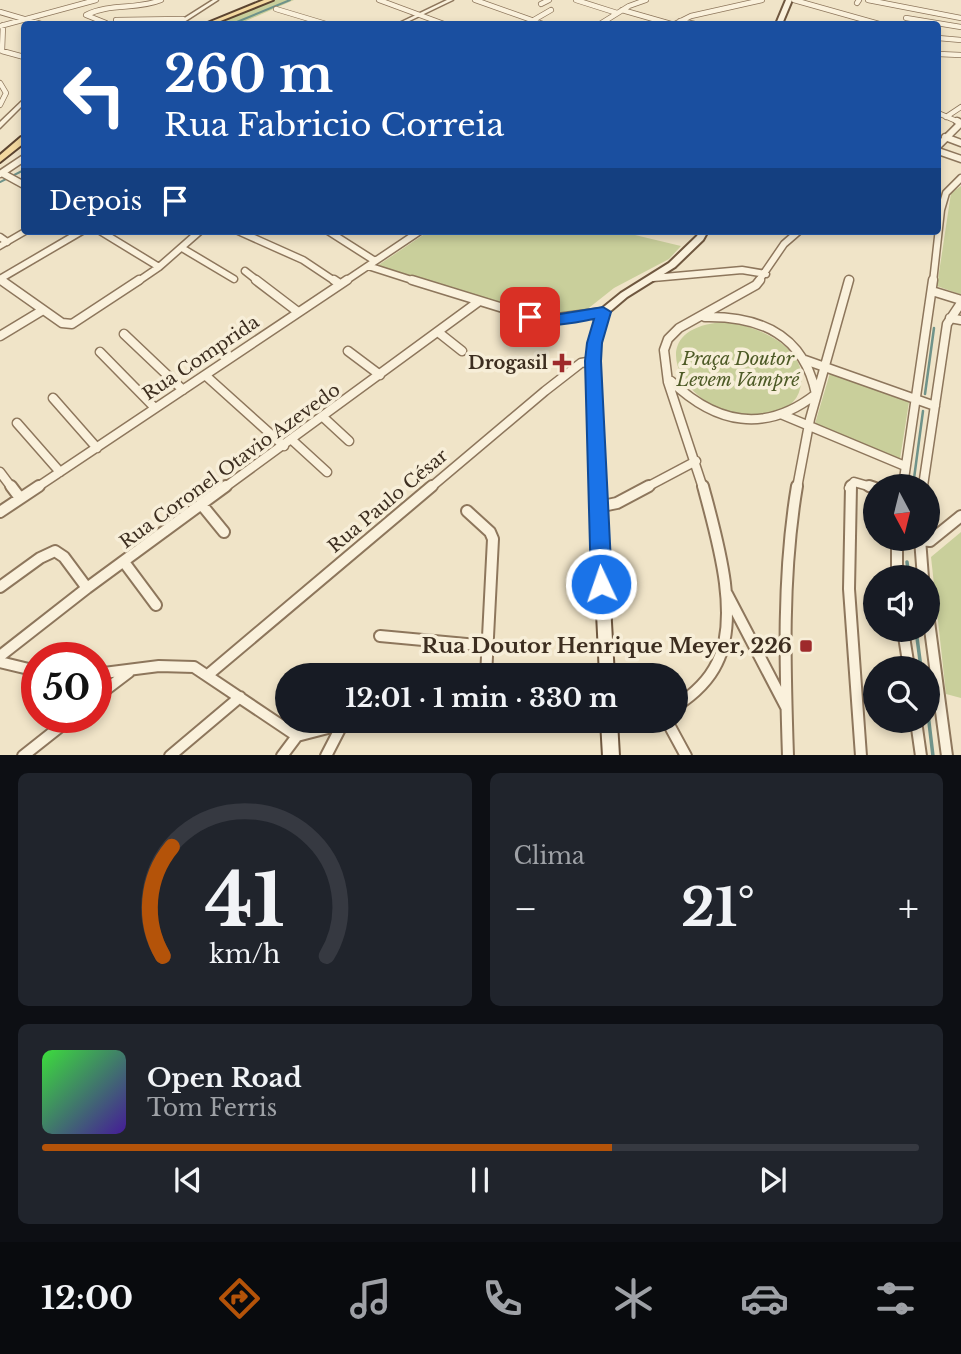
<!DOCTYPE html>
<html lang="pt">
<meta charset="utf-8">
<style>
body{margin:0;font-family:"Libre Baskerville",serif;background:#20242c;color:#f1f3f6;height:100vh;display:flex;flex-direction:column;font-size:26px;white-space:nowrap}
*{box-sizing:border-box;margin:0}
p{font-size:23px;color:#9ea1a6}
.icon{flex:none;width:38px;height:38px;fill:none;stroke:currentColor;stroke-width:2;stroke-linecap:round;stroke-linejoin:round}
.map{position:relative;height:755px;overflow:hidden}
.drawer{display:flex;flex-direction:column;gap:18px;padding:18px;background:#0d0f14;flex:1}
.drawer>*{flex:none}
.banner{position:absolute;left:21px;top:21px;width:920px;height:214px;border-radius:7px;box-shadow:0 4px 10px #0003;background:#1a4fa0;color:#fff;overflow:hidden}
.needle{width:46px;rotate:173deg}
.controls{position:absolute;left:863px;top:474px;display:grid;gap:14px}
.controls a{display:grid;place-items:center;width:77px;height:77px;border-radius:50%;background:#171b24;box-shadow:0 4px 10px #0003;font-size:35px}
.speed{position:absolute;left:21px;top:642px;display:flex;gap:14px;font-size:35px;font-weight:700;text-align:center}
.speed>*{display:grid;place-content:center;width:91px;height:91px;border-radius:50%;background:#171b24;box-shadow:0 4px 10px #0003;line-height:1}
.speed .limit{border:10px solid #d22;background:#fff;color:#111}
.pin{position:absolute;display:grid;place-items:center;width:60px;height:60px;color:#fff;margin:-30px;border-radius:14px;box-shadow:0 4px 10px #0006}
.me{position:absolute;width:77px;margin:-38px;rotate:357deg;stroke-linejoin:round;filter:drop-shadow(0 0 5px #0008)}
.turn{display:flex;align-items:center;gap:24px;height:147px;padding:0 28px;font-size:32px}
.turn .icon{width:91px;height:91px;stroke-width:2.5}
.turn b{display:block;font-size:49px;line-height:60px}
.then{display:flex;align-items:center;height:66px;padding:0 28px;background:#0003;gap:14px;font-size:26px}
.big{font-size:52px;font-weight:700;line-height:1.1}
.drawer .card{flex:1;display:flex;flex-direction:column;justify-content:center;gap:10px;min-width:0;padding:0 24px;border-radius:10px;background:#20242c}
.drawer .dial{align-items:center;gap:0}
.dial svg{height:182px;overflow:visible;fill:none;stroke:#363941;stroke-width:7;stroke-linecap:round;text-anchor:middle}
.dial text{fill:#f1f3f6;stroke:none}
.song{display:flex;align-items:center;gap:21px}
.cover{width:84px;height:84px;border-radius:10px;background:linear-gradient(135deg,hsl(120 70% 55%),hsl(260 70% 35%))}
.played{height:7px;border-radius:4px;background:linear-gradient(90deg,#b45309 65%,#363941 65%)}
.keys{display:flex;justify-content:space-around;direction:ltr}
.heat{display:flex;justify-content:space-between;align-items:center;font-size:38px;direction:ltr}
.drawer .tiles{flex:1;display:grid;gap:18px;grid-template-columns:1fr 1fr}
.card:last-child{grid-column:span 2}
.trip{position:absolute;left:275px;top:663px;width:413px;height:70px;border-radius:35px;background:#171b24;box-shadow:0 4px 10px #0003;font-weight:700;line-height:70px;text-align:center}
.tab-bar{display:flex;height:112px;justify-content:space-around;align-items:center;background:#090b0e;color:#9ea1a6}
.tab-bar .icon{width:49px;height:49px}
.tab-bar .selected{color:#b45309}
.tab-bar b{font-size:32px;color:#f1f3f6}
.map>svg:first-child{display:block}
.green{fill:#c9cf9b}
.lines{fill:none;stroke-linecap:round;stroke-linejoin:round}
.stream-far2{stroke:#6f938a;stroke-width:2}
.stream-far1{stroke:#6f938a;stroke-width:2.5}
.stream{stroke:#6f938a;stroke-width:3.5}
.minor-far3-casing{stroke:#8d765c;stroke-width:6}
.minor-far2-casing{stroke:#8d765c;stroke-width:9}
.minor-far1-casing{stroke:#8d765c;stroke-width:11}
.minor-casing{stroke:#8d765c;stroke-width:14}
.tertiary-casing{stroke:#8d765c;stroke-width:3}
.secondary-casing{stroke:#6f573f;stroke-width:4}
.primary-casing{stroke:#5b4430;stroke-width:4}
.minor-far3{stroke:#faf1dc;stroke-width:4.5}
.minor-far2{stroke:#faf1dc;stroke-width:6}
.minor-far1{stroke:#faf1dc;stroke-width:8}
.minor{stroke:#faf1dc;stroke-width:10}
.tertiary{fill:#faf1dc;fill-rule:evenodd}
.secondary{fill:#faf1dc;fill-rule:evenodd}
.primary{fill:#f3d9a0;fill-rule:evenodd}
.route{fill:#1a73e8;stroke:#114b97;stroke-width:2}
.poi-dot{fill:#9e2a2b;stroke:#f7eed8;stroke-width:2.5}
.labels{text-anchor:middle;stroke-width:7;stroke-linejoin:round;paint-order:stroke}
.street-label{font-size:18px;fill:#3d2e20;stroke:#f7eed8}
.park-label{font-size:18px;font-style:italic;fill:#4d5a26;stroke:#f7eed8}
.poi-label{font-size:18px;font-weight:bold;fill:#3d2e20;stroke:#f7eed8;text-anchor:end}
.near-poi-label{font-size:21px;font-weight:bold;fill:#3d2e20;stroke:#f7eed8;text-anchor:end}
</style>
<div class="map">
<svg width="961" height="756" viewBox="0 0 961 756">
<rect width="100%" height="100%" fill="#f0e4c8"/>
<path class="green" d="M274,0H294L239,24H215Z
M961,186V294H959L937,286L951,193Z
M429,231H636L635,235L681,246L669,259L614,288L585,311L554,318L377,266Z
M724,322C755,325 812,347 800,389C797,402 786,409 773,413C702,437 623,329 724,322Z
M830,373L909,402L900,459L814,427Z
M961,532V698L946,694L931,557Z"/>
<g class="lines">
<path class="stream-far2" d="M232,24L290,0
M0,182L24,170"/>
<path class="stream-far1" d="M925,394L934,328
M913,486L923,411"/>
<path class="stream" d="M907,562L909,578
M916,630L921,668
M928,714L933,756"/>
<g class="minor-far3-casing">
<path id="minor-far3" d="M379,0L444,24
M475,0L543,24
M576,0L617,13
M794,0L879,24
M868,0L961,18
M857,3L859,0
M541,4L549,0
M276,9L326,24
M622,10L671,24
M0,12L41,24
M906,18L961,27
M116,20L183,19
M532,21L551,10
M680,21L695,24
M106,23L86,15C110,3 137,10 161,0
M600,24L629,6L646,0
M675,24L691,16L762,0
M3,25L2,51L24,57
M0,26L96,0
M938,38L961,40
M938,54L961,55
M0,83L6,93L0,105
M938,113L961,123
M946,117L961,107"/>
</g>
<g class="minor-far2-casing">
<path id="minor-far2" d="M957,121L961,123
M945,137L961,143
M938,146L961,123
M938,151L961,159
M2,173L24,185
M0,174L24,158
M100,231L159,267
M238,231L303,260L336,282
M328,231L375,261
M0,237L7,242
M182,248L234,279
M368,266L418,282
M245,271L259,282
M653,278L742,270L766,274
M0,279L4,282
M0,279L82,231
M137,282L159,267L200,231
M344,282L420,231
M758,282L784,244L799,231
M933,282L941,210L946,193L961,178"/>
</g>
<g class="minor-far1-casing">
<path id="minor-far1" d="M1,280L62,323L72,324L139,280
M256,280L298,312
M334,280L340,284
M412,280L542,320L603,312
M932,291L961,300
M950,318L961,320
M438,332L462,351
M124,334L183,390
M0,336L43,310
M348,351L380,375
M100,352L155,408
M805,360L935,406
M205,375L284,446
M671,381C716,424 765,434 816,394C804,335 761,316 705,317
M53,398L97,448
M783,415L905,466
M323,417L349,441
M17,423L60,472
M292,440L327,472
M0,472L12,488
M903,486L933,280
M923,486L947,324L961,303
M36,488L347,280
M224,488L478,302
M430,488L545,391L581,363L593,361
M645,488L696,461
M703,488L668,382L664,350L668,339L679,328L756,285L760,280
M797,488L810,419L849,280
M849,488L854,482L875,488"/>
</g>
<g class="minor-casing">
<path id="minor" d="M11,486L20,498
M851,486L849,589L861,756
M869,486L875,488
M202,505L224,532
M598,507L617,503L649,486
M467,511L490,532L493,539L486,676
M0,512L39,486
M897,539V578
M911,539L930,541L961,516
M920,539L923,578
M124,562L156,605
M0,587L40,558L55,551L64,557L87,588
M727,594L786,707
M928,614L947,756
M903,630L909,668
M380,636L488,646
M0,656L87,588L226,486
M0,662L37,671
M96,674L159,666L194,667L297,736L355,721
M209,674L432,486
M96,697L129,672
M676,706C693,695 708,682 717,663C741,616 716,535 703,486
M667,721L686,756
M916,721L921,756
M23,756L71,718
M170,756L240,697
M282,756L297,736
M326,756L342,725
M788,756C785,666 782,575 797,486"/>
</g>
<g class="tertiary-casing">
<path id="tertiary" d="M213,0H218L181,24H175Z
M447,0H453L403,24H397Z
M24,99V104L0,128V122Z
M24,229V231H31L0,249V243Z"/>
</g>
<g class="secondary-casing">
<path id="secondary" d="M786,0H792L782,24H776Z
M700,231H708L703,240L675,267L627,297L607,314L599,343L601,444L614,676H600L589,444V343L600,310L621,293L669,263L697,236Z
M601,721H617L619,756H603Z"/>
</g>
<g class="primary-casing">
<path id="primary" d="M264,0H273L213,24H205Z
M21,137H24V143L0,162V155Z"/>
</g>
<use href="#minor-far3" class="minor-far3"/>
<use href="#minor-far2" class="minor-far2"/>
<use href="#minor-far1" class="minor-far1"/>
<use href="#minor" class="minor"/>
<use href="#tertiary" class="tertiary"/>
<use href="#secondary" class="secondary"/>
<use href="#primary" class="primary"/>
</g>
<path class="route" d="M603,307L611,312L602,343L601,361L612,584L609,591L601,594L594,591L591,584L585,361L587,343L594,319C576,322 536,332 523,317L530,312L554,315Z"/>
<g class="poi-dot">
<path d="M558.5 352.5h7v7h7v7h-7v7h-7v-7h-7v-7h7z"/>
<rect x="799" y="639" width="14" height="14" rx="3.5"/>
</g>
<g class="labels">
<g class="street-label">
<text transform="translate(201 358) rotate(-34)" y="6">Rua Comprida</text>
<text transform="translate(230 466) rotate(-36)" y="6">Rua Coronel Otavio Azevedo</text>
<text transform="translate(388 501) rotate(-40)" y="6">Rua Paulo César</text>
</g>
<g class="park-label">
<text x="738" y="365">Praça Doutor<tspan x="738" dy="21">Levem Vampré</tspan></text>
</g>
<g class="poi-label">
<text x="548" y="369">Drogasil</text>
</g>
<g class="near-poi-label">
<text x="792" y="653">Rua Doutor Henrique Meyer, 226</text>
</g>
</g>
</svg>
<div class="controls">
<a><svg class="needle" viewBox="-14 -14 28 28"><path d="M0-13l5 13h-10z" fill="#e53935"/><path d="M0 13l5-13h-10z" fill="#9ea1a6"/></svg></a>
<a><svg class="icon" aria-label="sound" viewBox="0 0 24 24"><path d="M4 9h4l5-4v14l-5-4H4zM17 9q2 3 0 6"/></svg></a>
<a><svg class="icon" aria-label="search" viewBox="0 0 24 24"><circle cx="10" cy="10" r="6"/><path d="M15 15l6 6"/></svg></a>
</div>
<div class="speed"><div class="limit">50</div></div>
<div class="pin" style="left:530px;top:317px;background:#d93025"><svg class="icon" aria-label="arrive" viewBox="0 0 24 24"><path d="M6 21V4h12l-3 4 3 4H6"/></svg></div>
<svg class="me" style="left:601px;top:584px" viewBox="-20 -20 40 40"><circle r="17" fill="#1a73e8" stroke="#fff" stroke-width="3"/><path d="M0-11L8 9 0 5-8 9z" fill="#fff"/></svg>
<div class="trip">12:01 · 1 min · 330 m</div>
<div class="banner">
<div class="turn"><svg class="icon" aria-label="left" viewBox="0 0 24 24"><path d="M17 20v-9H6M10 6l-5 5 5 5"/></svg><div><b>260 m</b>Rua Fabricio Correia</div></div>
<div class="then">Depois<svg class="icon" aria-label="arrive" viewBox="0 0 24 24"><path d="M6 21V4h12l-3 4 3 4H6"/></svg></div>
</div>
</div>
<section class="drawer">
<div class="tiles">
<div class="card dial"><svg viewBox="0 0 100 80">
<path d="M14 69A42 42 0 1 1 86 69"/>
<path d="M14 69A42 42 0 0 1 18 21" stroke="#b45309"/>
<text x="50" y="56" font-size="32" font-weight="700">41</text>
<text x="50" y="72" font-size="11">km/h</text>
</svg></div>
<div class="card"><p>Clima</p>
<div class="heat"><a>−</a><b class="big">21°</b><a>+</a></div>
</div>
<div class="card">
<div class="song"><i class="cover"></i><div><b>Open Road</b><p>Tom Ferris</p></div></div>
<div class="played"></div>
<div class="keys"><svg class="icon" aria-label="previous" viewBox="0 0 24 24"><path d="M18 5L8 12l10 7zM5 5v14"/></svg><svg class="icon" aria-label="pause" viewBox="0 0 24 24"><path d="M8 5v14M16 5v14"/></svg><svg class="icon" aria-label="next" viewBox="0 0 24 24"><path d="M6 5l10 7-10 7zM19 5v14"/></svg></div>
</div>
</div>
</section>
<nav class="tab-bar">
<b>12:00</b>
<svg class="icon selected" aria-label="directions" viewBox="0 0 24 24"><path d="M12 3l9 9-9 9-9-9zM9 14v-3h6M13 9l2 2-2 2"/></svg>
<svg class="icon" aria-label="music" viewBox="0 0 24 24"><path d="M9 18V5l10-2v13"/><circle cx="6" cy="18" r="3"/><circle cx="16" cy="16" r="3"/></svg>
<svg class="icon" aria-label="phone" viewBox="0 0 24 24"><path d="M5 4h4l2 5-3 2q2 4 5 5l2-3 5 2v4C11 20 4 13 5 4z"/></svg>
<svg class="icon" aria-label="climate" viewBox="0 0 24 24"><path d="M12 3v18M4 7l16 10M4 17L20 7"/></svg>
<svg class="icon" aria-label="car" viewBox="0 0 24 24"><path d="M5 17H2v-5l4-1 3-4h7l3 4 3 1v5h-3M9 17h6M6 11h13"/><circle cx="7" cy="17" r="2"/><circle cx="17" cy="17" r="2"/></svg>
<svg class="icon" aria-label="filters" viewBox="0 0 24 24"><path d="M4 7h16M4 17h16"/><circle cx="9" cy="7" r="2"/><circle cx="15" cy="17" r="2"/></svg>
</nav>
